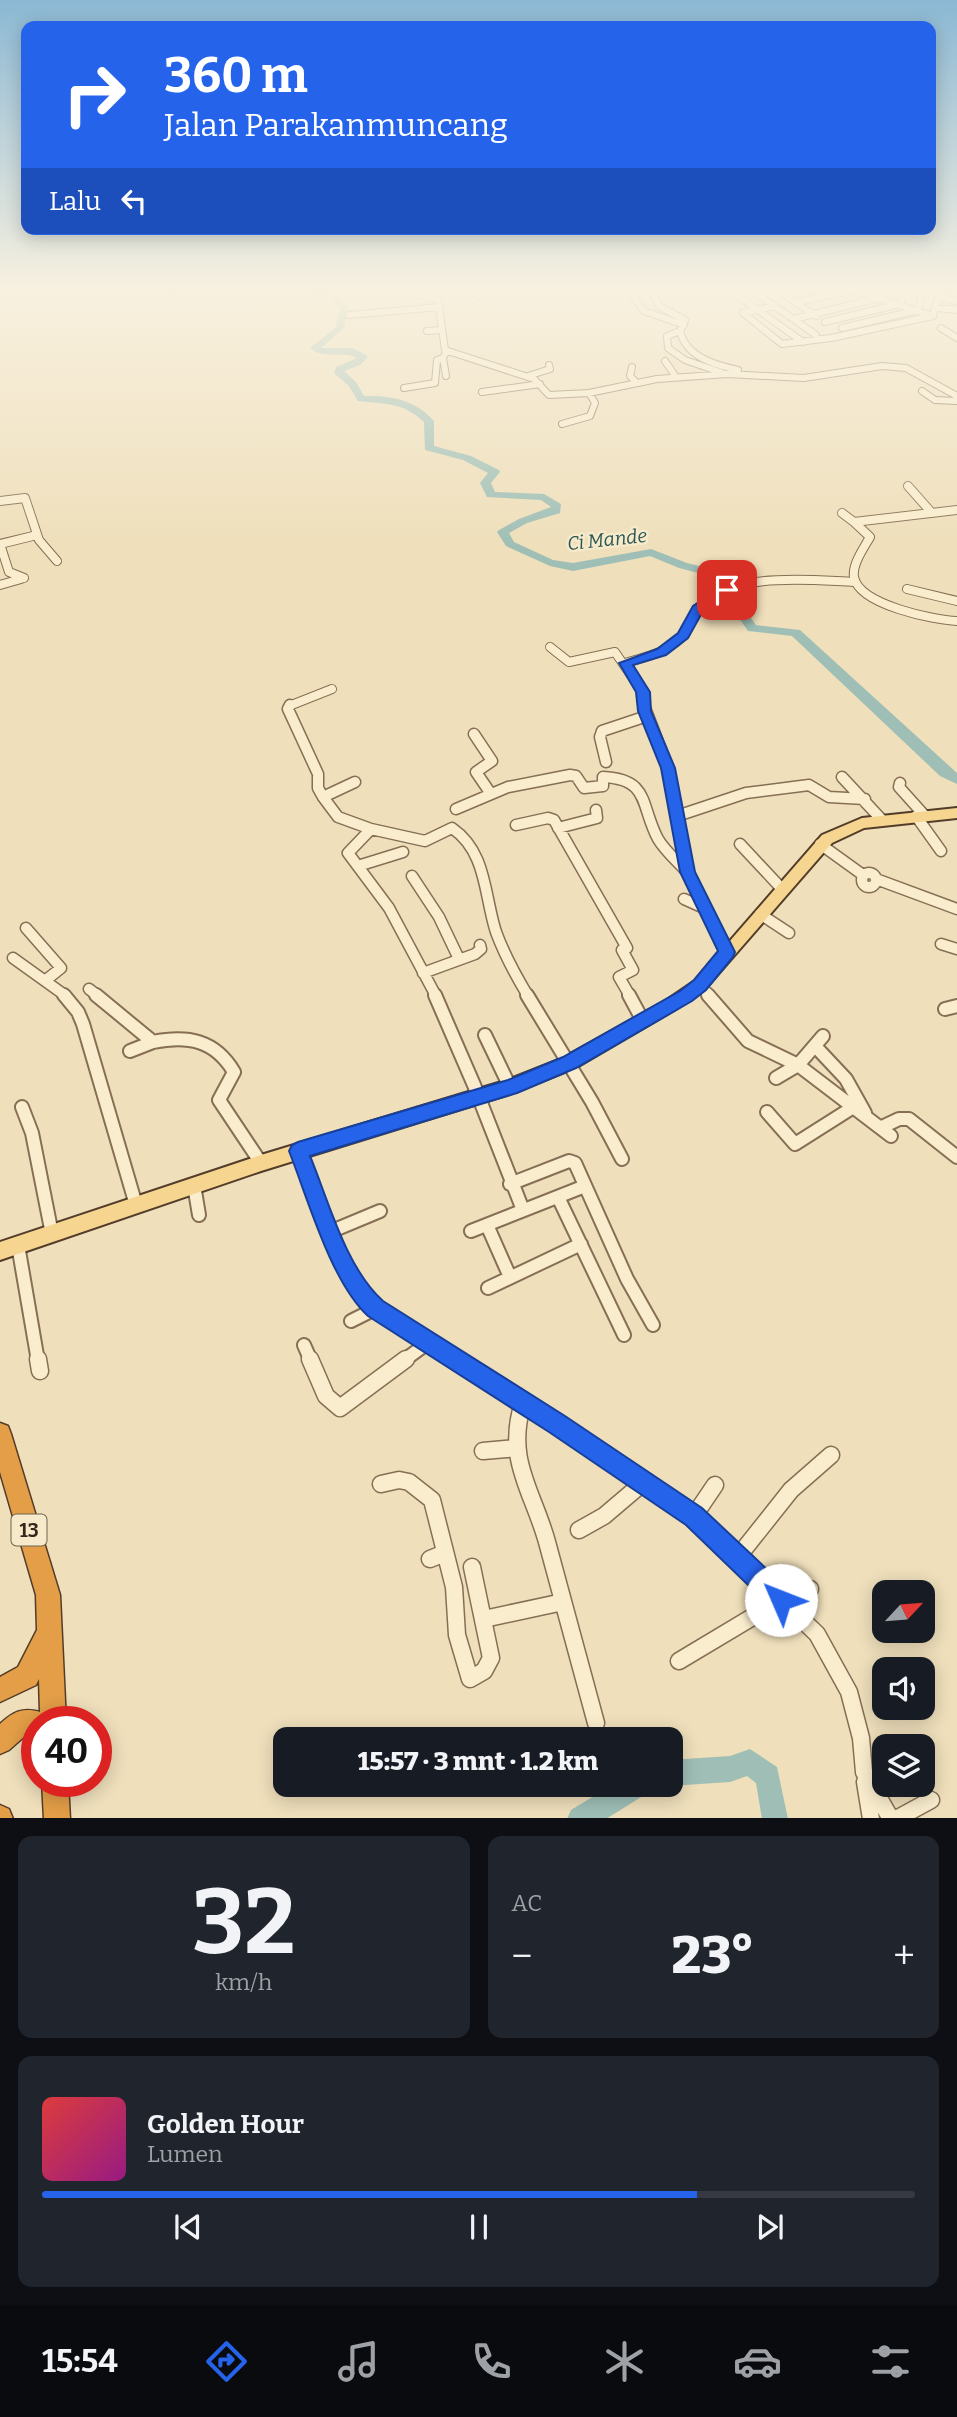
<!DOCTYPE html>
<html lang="id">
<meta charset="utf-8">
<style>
body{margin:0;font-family:Bitter,serif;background:#20242c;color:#f1f3f6;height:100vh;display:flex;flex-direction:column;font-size:26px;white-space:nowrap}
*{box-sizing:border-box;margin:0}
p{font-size:23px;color:#9ea1a6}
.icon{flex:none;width:38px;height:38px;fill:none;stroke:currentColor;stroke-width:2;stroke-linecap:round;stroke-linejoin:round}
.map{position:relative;height:1818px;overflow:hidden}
.side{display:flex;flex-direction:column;gap:18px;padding:18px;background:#0d0f14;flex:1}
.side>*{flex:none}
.guide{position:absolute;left:21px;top:21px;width:915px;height:214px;border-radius:14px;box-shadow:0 4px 18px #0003;background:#2563eb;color:#fff;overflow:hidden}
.needle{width:46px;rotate:64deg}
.controls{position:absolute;left:872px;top:1580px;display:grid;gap:14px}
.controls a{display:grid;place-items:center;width:63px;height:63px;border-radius:14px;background:#171b24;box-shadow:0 4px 18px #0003;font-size:35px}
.speed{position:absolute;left:21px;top:1706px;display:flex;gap:14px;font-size:35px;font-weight:700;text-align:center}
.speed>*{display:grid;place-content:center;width:91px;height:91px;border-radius:50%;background:#171b24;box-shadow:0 4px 18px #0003;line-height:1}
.speed .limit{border:10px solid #d22;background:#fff;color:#111}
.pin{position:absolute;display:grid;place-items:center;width:60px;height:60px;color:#fff;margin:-30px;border-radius:14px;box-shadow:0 4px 10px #0006}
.me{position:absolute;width:77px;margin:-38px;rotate:314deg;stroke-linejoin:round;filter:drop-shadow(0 0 5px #0008)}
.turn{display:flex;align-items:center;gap:24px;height:147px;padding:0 28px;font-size:32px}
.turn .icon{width:91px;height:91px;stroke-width:2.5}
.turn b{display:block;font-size:49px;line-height:60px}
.then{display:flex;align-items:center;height:66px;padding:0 28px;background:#0003;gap:14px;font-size:26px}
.big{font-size:52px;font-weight:800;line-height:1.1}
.side .widget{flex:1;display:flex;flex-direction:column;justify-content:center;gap:10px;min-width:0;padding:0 24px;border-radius:14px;background:#20242c}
.side .dial{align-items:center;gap:0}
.dial b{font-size:91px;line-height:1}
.song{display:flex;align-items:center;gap:21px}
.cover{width:84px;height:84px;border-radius:10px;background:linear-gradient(135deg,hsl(0 70% 55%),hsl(310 70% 35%))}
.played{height:7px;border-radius:4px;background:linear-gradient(90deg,#2563eb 75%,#363941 75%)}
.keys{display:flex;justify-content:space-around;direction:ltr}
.heat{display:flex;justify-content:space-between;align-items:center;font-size:38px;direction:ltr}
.side .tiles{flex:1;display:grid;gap:18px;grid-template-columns:1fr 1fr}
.widget:last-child{grid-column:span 2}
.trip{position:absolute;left:273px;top:1727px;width:410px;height:70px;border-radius:14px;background:#171b24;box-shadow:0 4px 18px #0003;font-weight:800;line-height:70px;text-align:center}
.tab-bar{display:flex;height:112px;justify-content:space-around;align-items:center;background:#090b0e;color:#9ea1a6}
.tab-bar .icon{width:49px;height:49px}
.tab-bar .active{color:#2563eb}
.tab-bar b{font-size:32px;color:#f1f3f6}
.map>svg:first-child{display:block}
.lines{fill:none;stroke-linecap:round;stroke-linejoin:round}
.river{fill:#9fbfb6;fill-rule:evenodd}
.minor-far4-casing{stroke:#866f55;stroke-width:8}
.minor-far3-casing{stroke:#866f55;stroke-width:10}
.minor-far2-casing{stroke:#866f55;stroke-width:13}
.minor-far1-casing{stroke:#866f55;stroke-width:16}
.minor-casing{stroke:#866f55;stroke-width:19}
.major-casing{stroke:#533d2a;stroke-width:4}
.highway-casing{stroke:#533d2a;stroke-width:3}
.minor-far4{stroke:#faedce;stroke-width:6}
.minor-far3{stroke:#faedce;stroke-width:8}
.minor-far2{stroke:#faedce;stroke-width:10}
.minor-far1{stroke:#faedce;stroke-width:12}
.minor{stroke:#faedce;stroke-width:16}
.major{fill:#f5d590;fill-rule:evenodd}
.highway{fill:#e39e47;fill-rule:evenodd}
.route{fill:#2563eb;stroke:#184099;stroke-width:2}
.labels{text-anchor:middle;stroke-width:5;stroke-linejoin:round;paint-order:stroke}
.far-water-label{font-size:19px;font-style:italic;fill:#295552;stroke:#f6eacb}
.shield{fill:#f6eacb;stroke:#6e624f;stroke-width:2}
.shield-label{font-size:19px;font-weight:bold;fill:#34271a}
</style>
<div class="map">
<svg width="957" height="1819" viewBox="0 0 957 1819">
<rect width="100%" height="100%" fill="#efdfbb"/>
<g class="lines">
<path class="river" d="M161,291L180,294L199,291C187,301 172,302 161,291Z
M308,291L334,293L348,307L344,328L321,348H352L366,355L368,357L360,365L344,371L356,382L364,396C391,395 416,400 434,421V446L471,456L499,470L500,472L491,483L495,492L544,494L561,504L560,513L527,523L509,533L514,542L553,560L573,563L651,549L687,563L729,573L746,589L744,608L756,625L800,630L957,773V784L940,776L792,636L748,631L732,608L734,590L721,579L679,568L650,556L573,571L550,566L506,546L497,532L499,530L519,519L551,507L541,500L487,497L480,483L488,473L463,460L425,450L424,422C403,402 384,404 358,401L349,386L334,373L336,367L357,358C343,350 323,360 310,348L336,327L340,307L328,297L311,296Z
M750,1749L777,1767L788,1819H762L756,1783L747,1776L730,1782L670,1786L668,1785H670V1760L730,1756Z
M612,1785H650L646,1794L606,1819H567L571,1810Z"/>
<g class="minor-far4-casing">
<path id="minor-far4" d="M406,291L438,300L445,350L534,379L549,395L589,393L657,379L727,374L804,378L882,366L906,368L957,396
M474,291L478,296
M629,291L644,311L684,325
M652,291L659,306L685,320L680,331C686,357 715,365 738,370
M731,291L803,342
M753,291L816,335
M779,291L816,316
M855,291L933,316L940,291
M954,291H957
M939,298L957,301
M796,302L850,291
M775,306L743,313L782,344L831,338L933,316
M936,308L957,310
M918,310L923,291
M349,315L440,307
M794,319L879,298L881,291
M825,322L900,304L904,291
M842,328L918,310
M941,328L957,338
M427,331L441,330
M680,331L667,336L668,348L685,360L723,373
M446,352L443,358L446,376
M665,361L676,377
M632,367L630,376L637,383
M528,376L550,369L549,365
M404,388L435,383L437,360L443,358
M922,391L935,400L957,401
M482,392L540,384
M562,424L590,416L595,403L589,393"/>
</g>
<g class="minor-far3-casing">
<path id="minor-far3" d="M908,486L931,512
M0,501L25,498L39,540L57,561
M842,513L854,522L957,510
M854,522L870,537C864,548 852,564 854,577C859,605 934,620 957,621
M0,544L9,572L24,578
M0,544L37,535
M0,585L21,579
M907,589L957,601
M550,647L569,662L615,652L643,693L644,706
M625,663C646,657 673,651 686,632C691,624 692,614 698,608C736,571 806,580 854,582
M289,706L332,689"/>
</g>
<g class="minor-far2-casing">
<path id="minor-far2" d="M290,705L288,709L318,774V788L323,797L338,817L371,829L348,853L389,908L436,996
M644,705L668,768L687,872L727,952
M474,734L492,761L476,772L491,794
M606,762L600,737L602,731L647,716
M842,777L881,819
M900,783L899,787L925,816
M323,797L355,782
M456,809L508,787L570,775L576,776L584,788L603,786V777C650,779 640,805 658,839C665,851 678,862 687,872
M677,816L746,793L809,785L829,797L865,799
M916,816L941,851
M516,825L548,818L554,820L627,948L622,950L633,970L619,977L630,996
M558,828L597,818L596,810
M371,829L425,841L452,828C487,852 484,895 496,932C504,954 516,976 528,996
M740,844L782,889
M820,844L863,875
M361,865L403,852
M862 880a7 7 0 1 1 14 0a7 7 0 1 1-14 0Z
M412,876L439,917L459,959
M876,879L957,909
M684,899L704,908
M760,914L789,933
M26,928L61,968L46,980
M941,944L957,949
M13,958L66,996
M423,973L475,954L481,949L480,945
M700,985L710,996
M89,989L98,996"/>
</g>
<g class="minor-far1-casing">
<path id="minor-far1" d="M64,995L78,1012L83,1024L136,1205
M96,995L153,1042C188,1035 215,1040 234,1072L219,1100L261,1163
M435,995L474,1085L523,1210
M527,995L592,1102L622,1159
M629,995L643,1021
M708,995L748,1041L798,1065L891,1136
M945,1009L957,1006
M485,1035L510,1087
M815,1046L846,1079L865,1113
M130,1051L153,1042
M776,1078L798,1065L823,1036
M22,1107L32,1133L52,1234
M767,1112L795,1144L855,1106
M882,1127L899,1119H909L957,1157
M298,1151L347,1270L363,1298L459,1361
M510,1184L569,1161L575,1163L627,1279L653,1325
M194,1185L199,1215
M558,1197L624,1335
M487,1225L510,1277
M332,1231L380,1211
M471,1231L585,1186
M18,1245L38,1361
M488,1288L581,1244
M351,1321L375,1309
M304,1345L311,1361
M403,1361L429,1342"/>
</g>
<g class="minor-casing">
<path id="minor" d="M38,1359L40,1371
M310,1359L326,1396L340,1408L406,1359
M456,1359L694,1516L817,1634L849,1692L861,1738L864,1772L891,1819
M523,1403C505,1460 533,1491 547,1542C563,1602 580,1663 596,1723
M483,1451L517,1448
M381,1484L399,1480L409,1482L432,1500L454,1587L457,1635L470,1679L484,1671L491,1658L472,1567
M694,1516L715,1485
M579,1530L604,1516L644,1482
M737,1558L791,1490L831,1455
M430,1559L445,1553
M794,1611L810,1589
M484,1619L563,1602
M679,1661L781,1600
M865,1782L871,1819
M896,1819L931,1800"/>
</g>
<g class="major-casing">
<path id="major" d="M957,808V818L864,828L832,843L705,989L674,1010L575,1068L510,1094L261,1171L0,1260V1242L261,1155L508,1080L563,1058L664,1002L695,981L822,835L862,818Z"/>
</g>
<g class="highway-casing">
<path id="highway" d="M0,1423L8,1426L11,1434L60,1595L66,1722H37V1736L26,1735L9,1750L0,1754V1724C13,1712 22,1707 40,1712L39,1679L36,1685L0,1702V1677L18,1667L37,1630L36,1595L0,1472Z
M42,1782H68L70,1819H44Z
M0,1805L9,1809L13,1819H0Z"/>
</g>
<use href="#minor-far4" class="minor-far4"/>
<use href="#minor-far3" class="minor-far3"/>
<use href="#minor-far2" class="minor-far2"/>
<use href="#minor-far1" class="minor-far1"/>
<use href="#minor" class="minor"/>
<use href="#major" class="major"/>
<use href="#highway" class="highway"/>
</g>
<linearGradient id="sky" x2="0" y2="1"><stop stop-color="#8bb8d4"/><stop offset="0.53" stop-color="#f8f1e0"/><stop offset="1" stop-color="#f8f1e0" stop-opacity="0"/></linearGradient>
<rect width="957" height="546" fill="url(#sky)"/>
<path class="route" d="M722,588L733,590L703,611L688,638L666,655L633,665L650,692L651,711L675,768L695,872L735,952L733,957L706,990L692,1001L576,1068L517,1093L310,1156C329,1202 346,1268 383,1301L565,1416L702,1508L790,1591L793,1600L790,1609L781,1612L773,1609L686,1525L549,1432L368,1316C331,1282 308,1199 289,1151L292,1145L298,1142L508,1080L563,1057L680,991L694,980L718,951L680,872L661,768L638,711L636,692L619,663L657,649L678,633L693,606Z"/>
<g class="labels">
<g class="far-water-label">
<text transform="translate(607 539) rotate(-6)" y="7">Ci Mande</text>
</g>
<rect class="shield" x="11.5" y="1514.5" width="35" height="31" rx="5"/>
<g class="shield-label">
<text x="29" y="1537">13</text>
</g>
</g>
</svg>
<div class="controls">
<a><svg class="needle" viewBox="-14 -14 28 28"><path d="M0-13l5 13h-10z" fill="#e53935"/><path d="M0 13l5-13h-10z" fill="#9ea1a6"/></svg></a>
<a><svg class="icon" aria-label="sound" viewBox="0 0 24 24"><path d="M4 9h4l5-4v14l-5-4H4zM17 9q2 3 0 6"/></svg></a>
<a><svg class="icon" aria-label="layers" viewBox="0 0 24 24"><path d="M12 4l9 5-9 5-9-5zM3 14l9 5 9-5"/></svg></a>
</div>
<div class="speed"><div class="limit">40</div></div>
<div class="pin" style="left:727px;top:590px;background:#d93025"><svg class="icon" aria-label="arrive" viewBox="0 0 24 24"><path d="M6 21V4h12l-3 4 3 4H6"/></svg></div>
<svg class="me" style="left:781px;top:1600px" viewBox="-20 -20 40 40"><circle r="19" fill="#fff"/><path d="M0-13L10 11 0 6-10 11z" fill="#2563eb"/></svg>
<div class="trip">15:57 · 3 mnt · 1.2 km</div>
<div class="guide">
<div class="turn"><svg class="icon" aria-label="right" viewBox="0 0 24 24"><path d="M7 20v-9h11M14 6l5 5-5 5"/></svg><div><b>360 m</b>Jalan Parakanmuncang</div></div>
<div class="then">Lalu<svg class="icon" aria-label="left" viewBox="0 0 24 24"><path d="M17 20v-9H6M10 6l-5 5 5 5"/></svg></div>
</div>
</div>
<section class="side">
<div class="tiles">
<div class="widget dial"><b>32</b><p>km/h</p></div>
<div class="widget"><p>AC</p>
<div class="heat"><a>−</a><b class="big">23°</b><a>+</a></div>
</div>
<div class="widget">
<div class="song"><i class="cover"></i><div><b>Golden Hour</b><p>Lumen</p></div></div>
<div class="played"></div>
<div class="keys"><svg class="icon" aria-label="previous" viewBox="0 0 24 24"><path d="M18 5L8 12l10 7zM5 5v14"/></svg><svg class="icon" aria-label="pause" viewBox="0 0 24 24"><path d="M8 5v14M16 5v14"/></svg><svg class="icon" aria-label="next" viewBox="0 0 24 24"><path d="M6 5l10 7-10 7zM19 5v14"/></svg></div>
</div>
</div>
</section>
<nav class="tab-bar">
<b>15:54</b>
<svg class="icon active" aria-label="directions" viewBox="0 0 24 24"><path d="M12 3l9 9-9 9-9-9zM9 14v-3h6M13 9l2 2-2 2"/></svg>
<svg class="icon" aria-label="music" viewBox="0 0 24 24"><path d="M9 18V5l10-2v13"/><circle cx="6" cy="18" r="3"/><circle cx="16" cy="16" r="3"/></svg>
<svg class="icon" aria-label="phone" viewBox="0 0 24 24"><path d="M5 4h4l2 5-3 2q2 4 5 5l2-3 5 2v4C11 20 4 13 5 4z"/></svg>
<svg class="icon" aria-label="climate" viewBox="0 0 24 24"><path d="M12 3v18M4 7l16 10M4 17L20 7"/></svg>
<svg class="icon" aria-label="car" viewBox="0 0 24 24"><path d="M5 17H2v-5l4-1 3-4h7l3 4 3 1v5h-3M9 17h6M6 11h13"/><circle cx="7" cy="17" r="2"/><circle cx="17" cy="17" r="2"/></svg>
<svg class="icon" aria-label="filters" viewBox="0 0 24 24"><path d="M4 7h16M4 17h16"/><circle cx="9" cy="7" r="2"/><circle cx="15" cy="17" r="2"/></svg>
</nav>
